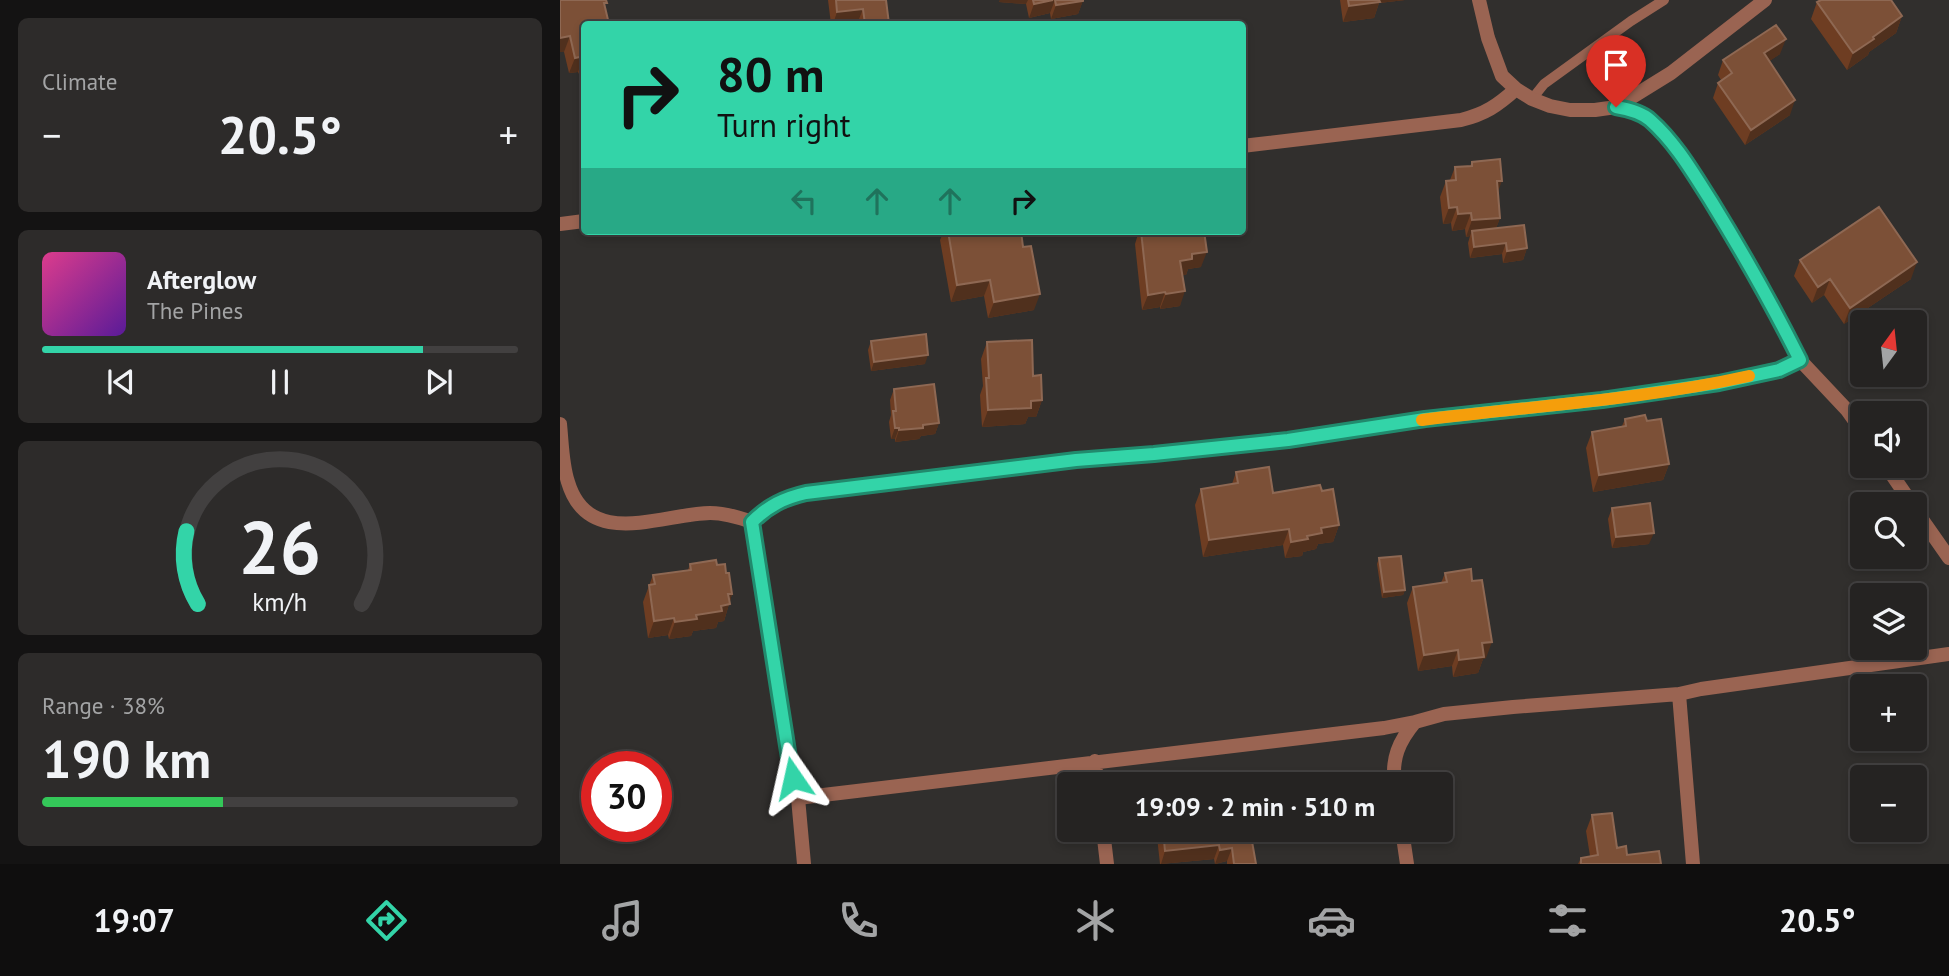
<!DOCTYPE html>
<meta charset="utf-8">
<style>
body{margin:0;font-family:"PT Sans",sans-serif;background:#2d2b2a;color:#f1f3f6;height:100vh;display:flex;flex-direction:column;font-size:26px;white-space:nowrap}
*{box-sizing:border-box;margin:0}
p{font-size:23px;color:#a3a4a5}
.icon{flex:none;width:38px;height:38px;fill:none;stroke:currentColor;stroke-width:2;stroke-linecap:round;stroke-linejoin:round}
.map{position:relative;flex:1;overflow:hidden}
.sheet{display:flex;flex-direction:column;gap:18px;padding:18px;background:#141313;width:560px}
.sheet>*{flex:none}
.banner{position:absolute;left:21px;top:21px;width:665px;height:214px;border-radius:7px;box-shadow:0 4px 10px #0003,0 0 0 2px #424040;background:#33d4a8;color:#111;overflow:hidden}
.needle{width:46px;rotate:15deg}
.fabs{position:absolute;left:1290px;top:310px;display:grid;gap:14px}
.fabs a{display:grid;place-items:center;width:77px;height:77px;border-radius:7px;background:#252322;box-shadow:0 4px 10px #0003,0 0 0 2px #424040;font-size:35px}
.speed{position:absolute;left:21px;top:751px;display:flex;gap:14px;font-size:35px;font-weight:700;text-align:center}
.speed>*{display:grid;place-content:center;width:91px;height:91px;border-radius:50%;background:#252322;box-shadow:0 4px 10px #0003,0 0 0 2px #424040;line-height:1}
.speed .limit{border:10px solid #d22;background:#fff;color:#111}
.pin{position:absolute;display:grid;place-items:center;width:60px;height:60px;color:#fff;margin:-72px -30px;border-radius:50% 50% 50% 0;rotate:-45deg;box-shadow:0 0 7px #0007}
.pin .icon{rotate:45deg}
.me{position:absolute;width:77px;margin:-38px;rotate:349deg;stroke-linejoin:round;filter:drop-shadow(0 0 5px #0008)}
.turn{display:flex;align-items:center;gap:24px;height:147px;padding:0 21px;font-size:32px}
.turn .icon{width:91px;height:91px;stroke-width:2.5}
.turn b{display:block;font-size:49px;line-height:60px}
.lanes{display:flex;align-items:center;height:66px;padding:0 21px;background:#0003;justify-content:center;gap:35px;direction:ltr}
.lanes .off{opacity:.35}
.big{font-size:52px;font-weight:600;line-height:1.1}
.sheet .tile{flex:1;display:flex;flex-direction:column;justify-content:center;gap:10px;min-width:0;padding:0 24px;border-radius:10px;background:#2d2b2a}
.sheet .dial{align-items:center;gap:0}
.dial svg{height:182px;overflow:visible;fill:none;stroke:#424040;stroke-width:7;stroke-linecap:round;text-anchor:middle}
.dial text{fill:#f1f3f6;stroke:none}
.song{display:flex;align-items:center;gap:21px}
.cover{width:84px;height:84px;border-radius:10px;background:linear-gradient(135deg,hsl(330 70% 55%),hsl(270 70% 35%))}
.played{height:7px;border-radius:4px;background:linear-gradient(90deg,#33d4a8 80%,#424040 80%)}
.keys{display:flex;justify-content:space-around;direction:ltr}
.heat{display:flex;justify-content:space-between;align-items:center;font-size:38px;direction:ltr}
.charge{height:10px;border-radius:5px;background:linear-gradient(90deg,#34c759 38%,#424040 0)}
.trip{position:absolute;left:497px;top:772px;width:396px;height:70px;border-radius:7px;background:#252322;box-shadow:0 4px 10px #0003,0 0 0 2px #424040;font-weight:600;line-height:70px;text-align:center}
.menu{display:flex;height:112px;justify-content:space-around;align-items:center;background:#0f0e0e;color:#a3a4a5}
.menu .icon{width:49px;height:49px}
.menu .current{color:#33d4a8}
.menu b{font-size:32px;color:#f1f3f6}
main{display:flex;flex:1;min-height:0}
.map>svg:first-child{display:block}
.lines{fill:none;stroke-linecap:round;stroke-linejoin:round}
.service{stroke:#9a6452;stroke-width:10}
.minor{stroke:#9a6452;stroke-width:14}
.wall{fill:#6e3d22}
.shaded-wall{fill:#50301d}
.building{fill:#7c5037;stroke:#8e6853;stroke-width:2}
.route-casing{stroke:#218a6d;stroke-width:18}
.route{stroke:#33d4a8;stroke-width:12}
.slow{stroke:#f59e0b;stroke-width:12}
</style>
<main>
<section class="sheet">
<div class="tile"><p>Climate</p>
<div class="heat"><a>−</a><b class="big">20.5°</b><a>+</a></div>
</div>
<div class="tile">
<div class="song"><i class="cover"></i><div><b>Afterglow</b><p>The Pines</p></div></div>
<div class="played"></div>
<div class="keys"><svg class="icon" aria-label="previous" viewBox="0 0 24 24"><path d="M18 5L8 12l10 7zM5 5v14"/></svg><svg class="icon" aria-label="pause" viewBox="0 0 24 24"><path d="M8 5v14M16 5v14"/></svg><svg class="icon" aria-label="next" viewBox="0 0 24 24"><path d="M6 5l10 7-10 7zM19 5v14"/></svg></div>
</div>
<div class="tile dial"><svg viewBox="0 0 100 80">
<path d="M14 69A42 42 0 1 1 86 69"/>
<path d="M14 69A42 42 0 0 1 9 37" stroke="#33d4a8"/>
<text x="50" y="56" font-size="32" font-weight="700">26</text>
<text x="50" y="72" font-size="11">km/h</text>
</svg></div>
<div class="tile"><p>Range · 38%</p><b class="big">190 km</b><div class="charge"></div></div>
</section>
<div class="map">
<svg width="1389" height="864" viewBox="0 0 1389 864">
<rect width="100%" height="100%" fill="#312f2d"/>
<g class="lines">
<path class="service" d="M972,99L984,84L1071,21L1104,0"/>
<path class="minor" d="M919,0L928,38L942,76L956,89L972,99L990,106L1010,110H1035L1056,107L1070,110L1088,118L1112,143L1160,216L1213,307L1240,360L1287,410L1302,431
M1056,107L1111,73L1205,0
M682,146L901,120C925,114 937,106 956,89
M0,224L24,221
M0,424C2,443 2,464 8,482C28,550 102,514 150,513C164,513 178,517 192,522
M1326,466L1352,504
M1354,508L1389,558
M192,522C208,506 224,498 246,493L516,460L594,454L728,440L865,419L1042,400L1159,383L1219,370L1240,360
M192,522L229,758L238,798L244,864
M1119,694L1133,864
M535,761L537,784
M835,784C831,759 839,741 855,722
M238,798L824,728L855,722L884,714L953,707L1119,694L1141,689L1389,654
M543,830L547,864
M842,830L847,864"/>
</g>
<path class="wall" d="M0,0L45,7L24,73L19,74L18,72L9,73L4,52Z
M268,0H326L329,24H271Z
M440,0H523L518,14L491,19L490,13L469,18L466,4L439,2Z
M780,0H845L819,3L814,18L783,22Z
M1257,2L1342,16L1336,33L1309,52L1308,55L1287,70L1251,19Z
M1220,54L1209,61L1230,115L1185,145L1153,98L1158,83L1161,80L1158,75L1163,60Z
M912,162L938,194L940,218L936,228L967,248L963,260L943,263L942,254L910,258L908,243L910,236L906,237L905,229L892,231L891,223L883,224L880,197L886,181L890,180L895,167L910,166Z
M384,231H461L474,310L428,318L424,296L391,302L380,240Z
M579,231H644L641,267L628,269L626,275H623L620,306L600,309V307L582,310L575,244Z
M1240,260L1351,279L1284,324L1264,295L1252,303L1234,276Z
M311,341L365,364L311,371L308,350Z
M427,342L473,376L482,400L476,417H468L465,424L422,427L420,395L423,386L421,359Z
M334,389L379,423L375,434L361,436L359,439L335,442V439H331L329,422L331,415L330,400Z
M1065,419L1087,421L1109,464L1103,480L1033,492L1026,448L1032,432L1062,426Z
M676,472L713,493L762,491L779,525L773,542L758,544L756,549L743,552L742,556L725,558L723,545L643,557L635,505L641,489L672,484Z
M1052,508L1089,544L1052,548L1048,519Z
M819,558L845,590L843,595L822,598L817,564Z
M130,564L157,565L166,573L172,594L164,621L158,622L156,628L133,631L131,636L109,639L108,635L88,638L83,602L93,575L128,570Z
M885,573L926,658L923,659L918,673L893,677L892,666L858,671L847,603L853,587L881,583Z
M1032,815L1057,848L1067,855L1101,864H1018L1021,858L1030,856L1026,831Z
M578,830H690L696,864H667V861L655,864L654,859L600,864L597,837L579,839Z"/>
<path class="shaded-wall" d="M440,0H468L466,4L439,2Z
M495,0L490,13L469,18L474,4Z
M813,0H845L819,3L814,18L783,22L789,6Z
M523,1L518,14L491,19L496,5Z
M303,9L297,24H273L277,12Z
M1342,16L1336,33L1309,52L1308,55L1287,70L1293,53L1313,37Z
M10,36L4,52H0V38Z
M1226,39L1220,54L1198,69L1204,53Z
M24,56L18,72L9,73L15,58Z
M24,59V73L19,74Z
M1235,100L1230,115L1185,145L1191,130Z
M937,181H942L936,197Z
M897,207L891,223L883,224L889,208Z
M911,213L905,229L892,231L898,214Z
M940,218L934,234L912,231L910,236L906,237L912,220Z
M946,243L942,254L910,258L914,247Z
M967,248L963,260L943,263L947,251Z
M647,252L641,267L628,269L626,275L615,276L620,261L632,254Z
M1357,262L1351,279L1284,324L1290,308Z
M1270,279L1264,295L1252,303L1258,287Z
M430,280L424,296L391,302L397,285Z
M625,291L620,306L600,309L606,294Z
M605,292L600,307L582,310L588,295Z
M480,294L474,310L428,318L434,302Z
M368,355L365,364L311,371L314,362Z
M482,400L476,417H468L465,424L422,427L428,410L471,401Z
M379,423L375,434L361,436L359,439L335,442L339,430L363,425Z
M335,428H339L335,439H331Z
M1109,464L1103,480L1033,492L1039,475Z
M779,525L773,542L758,544L756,549L743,552L742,556L725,558L731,542L747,536L761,528Z
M729,529L723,545L643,557L649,540Z
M1094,533L1089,544L1052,548L1056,537Z
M845,590L843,595L822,598L824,592Z
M168,594H172L164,621L158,622L156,628L133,631L131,636L109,639L115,622L161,606Z
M114,618L108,635L88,638L94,621Z
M932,642L926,658L923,659L918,673L893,677L899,660L922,643Z
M898,650L892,666L858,671L864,655Z
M582,830H599L597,837L579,839Z
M659,845L654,859L601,864L605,851Z
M672,848L667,861L655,864L660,850Z"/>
<path class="building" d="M0,0H46L47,3H44L49,24H24V59V56L15,58L10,36L0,38Z
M276,0H326L329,24H305L303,9L277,12Z
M473,0H493L474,4Z
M495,0H523V1L496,5Z
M788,0H819L820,2L789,6Z
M1261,0H1331L1342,16L1313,37L1314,39L1293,53L1257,2Z
M1216,25L1226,39L1204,53L1235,100L1191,130L1158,83L1172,73L1163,60Z
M940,159L942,181H937L940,218L912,220L911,213L898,214L897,207L889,208L886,181L896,180L895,167L912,166V162Z
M1319,207L1357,262L1290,308L1270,279L1258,287L1240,260Z
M964,225L967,248L947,251L946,243L914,247L912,231Z
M388,231H461L463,247L471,246L480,294L434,302L430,280L397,285Z
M581,231H644L647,252L632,254V259L620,261L625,291L606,294L605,292L588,295Z
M366,334L368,355L314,362L311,341Z
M472,340L473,376L481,375L482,400L471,401V408L428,410L426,378H429L427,342Z
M374,384L379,423L363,425V428L339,430V428H335L333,411H336L334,389Z
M1085,415L1087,421L1101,419L1109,464L1039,475L1032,432L1066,426L1065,419Z
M709,467L713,493L760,485L762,491L773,489L779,525L761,528L762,533L747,536L748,539L731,542L729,529L649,540L641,489L678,483L676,472Z
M1090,503L1094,533L1056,537L1052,508Z
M841,556L845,590L824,592L819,558Z
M156,560L157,565L165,564L166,573H169L172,594H168L170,604L161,606L162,611L136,615L137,619L115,622L114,618L94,621L89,585L95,584L93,575L131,570L130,564Z
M911,569L912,581L922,580L932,642L922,643L924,657L899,660L898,650L864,655L853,587L887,582L885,573Z
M631,781L632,784H609Z
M1052,813L1057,848L1066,846L1067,855L1099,851L1101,864H1021V858L1038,855L1032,815Z
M603,830H690L696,864H674L672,848L660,850L659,845L605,851Z"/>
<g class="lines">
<g class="route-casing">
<path id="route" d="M233,778L229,758L192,522C208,506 224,498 246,493L516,460L594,454L728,440L865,419L1042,400L1159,383L1219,370L1240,360C1213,306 1183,253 1151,201C1133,173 1116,143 1090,120C1081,112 1068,109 1056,107"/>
</g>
<use href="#route" class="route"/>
<path class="slow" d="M862,420C971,406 1081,400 1189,376"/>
</g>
</svg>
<div class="fabs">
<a><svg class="needle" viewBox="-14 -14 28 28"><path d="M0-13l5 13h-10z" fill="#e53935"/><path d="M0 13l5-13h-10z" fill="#a3a4a5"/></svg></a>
<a><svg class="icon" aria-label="sound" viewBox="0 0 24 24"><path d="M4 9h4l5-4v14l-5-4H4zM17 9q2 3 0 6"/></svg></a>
<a><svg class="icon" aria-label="search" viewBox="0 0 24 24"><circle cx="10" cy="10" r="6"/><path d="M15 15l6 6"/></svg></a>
<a><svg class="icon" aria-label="layers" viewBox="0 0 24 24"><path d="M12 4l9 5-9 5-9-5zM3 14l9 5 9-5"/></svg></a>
<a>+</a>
<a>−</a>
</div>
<div class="speed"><div class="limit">30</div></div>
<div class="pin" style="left:1056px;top:107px;background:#d93025"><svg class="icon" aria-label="arrive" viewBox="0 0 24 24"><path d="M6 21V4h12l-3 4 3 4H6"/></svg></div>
<svg class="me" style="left:233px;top:778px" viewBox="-20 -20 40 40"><path d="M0-17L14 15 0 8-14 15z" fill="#33d4a8" stroke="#fff" stroke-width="4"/></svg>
<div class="trip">19:09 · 2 min · 510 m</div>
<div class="banner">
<div class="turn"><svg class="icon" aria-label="right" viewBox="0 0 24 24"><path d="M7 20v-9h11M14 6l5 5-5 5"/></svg><div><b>80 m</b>Turn right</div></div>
<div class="lanes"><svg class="icon off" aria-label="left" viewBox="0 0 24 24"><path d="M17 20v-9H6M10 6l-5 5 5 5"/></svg><svg class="icon off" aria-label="ahead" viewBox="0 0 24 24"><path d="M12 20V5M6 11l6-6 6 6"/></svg><svg class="icon off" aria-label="ahead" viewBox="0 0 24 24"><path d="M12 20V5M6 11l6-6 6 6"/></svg><svg class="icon" aria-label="right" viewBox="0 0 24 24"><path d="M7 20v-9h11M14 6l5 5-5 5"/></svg></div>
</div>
</div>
</main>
<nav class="menu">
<b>19:07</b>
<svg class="icon current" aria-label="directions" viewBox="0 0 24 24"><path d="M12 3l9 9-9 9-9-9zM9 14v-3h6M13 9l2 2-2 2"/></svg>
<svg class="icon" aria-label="music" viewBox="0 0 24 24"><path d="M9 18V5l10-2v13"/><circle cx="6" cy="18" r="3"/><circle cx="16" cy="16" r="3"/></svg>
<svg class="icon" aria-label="phone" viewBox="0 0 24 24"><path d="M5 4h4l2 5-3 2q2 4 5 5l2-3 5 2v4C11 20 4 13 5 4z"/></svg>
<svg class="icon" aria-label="climate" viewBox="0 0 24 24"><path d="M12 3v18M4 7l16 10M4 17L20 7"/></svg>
<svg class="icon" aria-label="car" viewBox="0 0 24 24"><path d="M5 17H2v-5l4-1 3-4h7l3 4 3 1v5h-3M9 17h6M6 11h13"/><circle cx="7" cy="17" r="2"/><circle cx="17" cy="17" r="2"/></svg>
<svg class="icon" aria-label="filters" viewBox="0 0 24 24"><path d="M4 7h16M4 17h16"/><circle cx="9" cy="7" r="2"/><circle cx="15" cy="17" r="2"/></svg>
<b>20.5°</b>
</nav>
